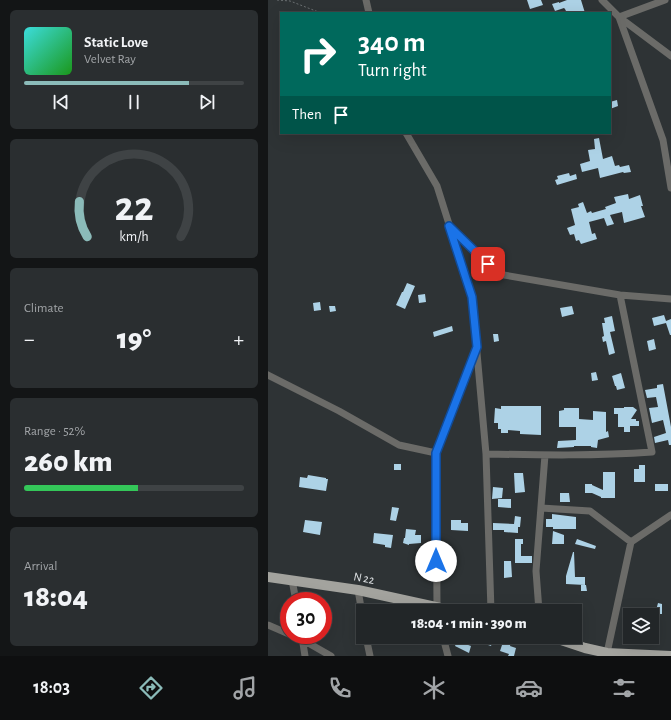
<!DOCTYPE html>
<meta charset="utf-8">
<style>
body{margin:0;font-family:"Alegreya Sans",sans-serif;background:#2a2e30;color:#f1f3f6;height:100vh;display:flex;flex-direction:column;font-size:15px;white-space:nowrap}
*{box-sizing:border-box;margin:0}
p{font-size:13px;color:#a2a5a8}
.icon{flex:none;width:22px;height:22px;fill:none;stroke:currentColor;stroke-width:2;stroke-linecap:round;stroke-linejoin:round}
.map{position:relative;flex:1;overflow:hidden}
.panel{display:flex;flex-direction:column;gap:10px;padding:10px;background:#131516;width:268px}
.panel>*{flex:none}
.banner{position:absolute;left:12px;top:12px;width:331px;height:122px;border-radius:0px;box-shadow:0 4px 16px #0002,0 0 0 1px #3f4345;background:#00695c;color:#fff;overflow:hidden}
.fabs{position:absolute;left:355px;top:608px;display:grid;gap:8px}
.fabs a{display:grid;place-items:center;width:36px;height:36px;border-radius:0px;background:#222628;box-shadow:0 4px 16px #0002,0 0 0 1px #3f4345;font-size:20px}
.speed{position:absolute;left:12px;top:592px;display:flex;gap:8px;font-size:20px;font-weight:700;text-align:center}
.speed>*{display:grid;place-content:center;width:52px;height:52px;border-radius:50%;background:#222628;box-shadow:0 4px 16px #0002,0 0 0 1px #3f4345;line-height:1}
.speed .limit{border:6px solid #d22;background:#fff;color:#111}
.pin{position:absolute;display:grid;place-items:center;width:34px;height:34px;color:#fff;margin:-17px;border-radius:8px;box-shadow:0 2px 6px #0006}
.me{position:absolute;width:44px;margin:-22px;rotate:0deg;stroke-linejoin:round;filter:drop-shadow(0 0 3px #0008)}
.turn{display:flex;align-items:center;gap:14px;height:84px;padding:0 12px;font-size:18px}
.turn .icon{width:52px;height:52px;stroke-width:2.5}
.turn b{display:block;font-size:28px;line-height:34px}
.then{display:flex;align-items:center;height:38px;padding:0 12px;background:#0003;gap:8px;font-size:15px}
.big{font-size:30px;font-weight:800;line-height:1.1}
.panel .card{flex:1;display:flex;flex-direction:column;justify-content:center;gap:6px;min-width:0;padding:0 14px;border-radius:6px;background:#2a2e30}
.panel .dial{align-items:center;gap:0}
.dial svg{height:104px;overflow:visible;fill:none;stroke:#3f4345;stroke-width:7;stroke-linecap:round;text-anchor:middle}
.dial text{fill:#f1f3f6;stroke:none}
.song{display:flex;align-items:center;gap:12px}
.cover{width:48px;height:48px;border-radius:6px;background:linear-gradient(135deg,hsl(180 70% 55%),hsl(120 70% 35%))}
.played{height:4px;border-radius:2px;background:linear-gradient(90deg,#8bbbb9 75%,#3f4345 75%)}
.keys{display:flex;justify-content:space-around;direction:ltr}
.heat{display:flex;justify-content:space-between;align-items:center;font-size:22px;direction:ltr}
.charge{height:6px;border-radius:3px;background:linear-gradient(90deg,#34c759 52%,#3f4345 0)}
.trip{position:absolute;left:88px;top:604px;width:226px;height:40px;border-radius:0px;background:#222628;box-shadow:0 4px 16px #0002,0 0 0 1px #3f4345;font-weight:800;line-height:40px;text-align:center}
.tab-bar{display:flex;height:64px;justify-content:space-around;align-items:center;background:#0e0f10;color:#a2a5a8}
.tab-bar .icon{width:28px;height:28px}
.tab-bar .active{color:#8bbbb9}
.tab-bar b{font-size:18px;color:#f1f3f6}
main{display:flex;flex:1;min-height:0}
.map>svg:first-child{display:block}
.building{fill:#add2e6}
.lines{fill:none;stroke-linecap:round;stroke-linejoin:round}
.path{stroke:#6b7072;stroke-width:1;stroke-dasharray:2 2;stroke-linecap:butt}
.minor{stroke:#6b6b68;stroke-width:7}
.primary{stroke:#a3a39e;stroke-width:10}
.route-casing{stroke:#114b97;stroke-width:10}
.route{stroke:#1a73e8;stroke-width:7}
.labels{text-anchor:middle;stroke-width:4;stroke-linejoin:round;paint-order:stroke}
.street-label{font-size:12px;fill:#e0e4e6;stroke:#2e3335}
</style>
<main>
<section class="panel">
<div class="card">
<div class="song"><i class="cover"></i><div><b>Static Love</b><p>Velvet Ray</p></div></div>
<div class="played"></div>
<div class="keys"><svg class="icon" aria-label="previous" viewBox="0 0 24 24"><path d="M18 5L8 12l10 7zM5 5v14"/></svg><svg class="icon" aria-label="pause" viewBox="0 0 24 24"><path d="M8 5v14M16 5v14"/></svg><svg class="icon" aria-label="next" viewBox="0 0 24 24"><path d="M6 5l10 7-10 7zM19 5v14"/></svg></div>
</div>
<div class="card dial"><svg viewBox="0 0 100 80">
<path d="M14 69A42 42 0 1 1 86 69"/>
<path d="M14 69A42 42 0 0 1 8 42" stroke="#8bbbb9"/>
<text x="50" y="56" font-size="32" font-weight="700">22</text>
<text x="50" y="72" font-size="11">km/h</text>
</svg></div>
<div class="card"><p>Climate</p>
<div class="heat"><a>−</a><b class="big">19°</b><a>+</a></div>
</div>
<div class="card"><p>Range · 52%</p><b class="big">260 km</b><div class="charge"></div></div>
<div class="card"><p>Arrival</p><b class="big">18:04</b></div>
</section>
<div class="map">
<svg width="403" height="656" viewBox="0 0 403 656">
<rect width="100%" height="100%" fill="#2e3335"/>
<path class="building" d="M259,0H273L275,5L262,9Z
M299,0H313L317,13H299L297,9L296,8L287,11L284,4L291,2V3Z
M349,100L350,106L342,109V102Z
M331,138L335,159L344,156L347,166L351,165L352,167L361,165L363,172L356,173L355,172L332,178L330,168L314,172L312,164L322,161L320,150L327,149L326,139Z
M301,173L302,176L308,174L309,179L289,185L287,180L290,179L289,176Z
M360,194L361,199L372,195L375,206H373L377,217L356,223L354,212L342,215L346,224L339,226L336,218L321,222L324,234L327,233L329,239L313,244L311,240L308,241L306,234L302,235L299,228L307,225L303,209L311,207L310,204L315,202L319,213L323,211L324,213L338,209L337,207L348,203L346,197Z
M139,283L147,286L137,309L128,305L134,292H135Z
M157,294L158,302L151,303L150,295Z
M52,302L53,310L46,311L45,303Z
M61,306H67L68,311L62,312Z
M304,306L306,314L294,317L292,308Z
M396,315L398,321L403,319V335H402L398,323L386,326L384,318Z
M344,316L347,331L342,332L347,353L341,355L338,341L335,342L334,337L336,336L334,323H337L336,318Z
M184,326L185,331L166,337L165,332Z
M225,334H230L231,341L226,342Z
M386,339L388,349L381,351L379,341Z
M328,372L330,380L324,381L323,373Z
M353,373L357,388L349,390L348,386H347L344,376Z
M395,384L403,427V445H401L400,440L387,443L386,437L398,433L395,420L384,423L381,408L390,407L388,397L379,398L377,390L389,388V385Z
M233,406H273V435L252,434V431L240,430V433H233V429H230V423H226L227,408L233,409Z
M356,407H365L369,410L363,419H368V421H371V426H362V432H356V427H350V414H346V408H356Z
M296,408H311V419L325,420V411L338,412V432L340,431L341,437L330,440L329,448L323,447V446H306V447L289,448L290,441L308,440V427H291V411L296,410Z
M126,464H133V470H126Z
M371,465H377V482H366V469H371Z
M335,472H347V498H333V497L324,493H317V484H324V485L335,490Z
M246,473H255L257,492L247,493Z
M40,475L58,478V479H60L58,491L31,487L32,477L39,478Z
M387,484H400V491H387Z
M225,487L235,488L234,498L224,499Z
M292,493H301L302,502H292Z
M230,499H243V508L230,507Z
M124,507L131,508L128,521L122,520Z
M284,514L308,517V529H285V527H278V519H284Z
M247,516L253,517L252,527H250V533L236,532V530H225V523L246,524Z
M37,520L54,522L52,535L35,532Z
M183,520H193V523H200V531L183,530Z
M138,529L148,530L147,535H153V543L141,544V545L135,543L136,538H137Z
M285,531L296,535V544H284Z
M106,533L125,535L123,548L117,547V545L105,543Z
M247,539H255V544H253V556H264V563H247Z
M309,539L328,546L327,549L307,544Z
M305,552H306L307,577H317V585L298,584V576Z
M236,561H243L244,577L236,578Z
M313,585H318L319,591H313Z
M390,603L394,604V614H387Z
M199,637H226L223,646L199,638Z
M236,639L243,642L242,646L248,648L246,656H240L241,654L232,651Z
M189,641L203,646L201,653L187,646Z"/>
<g class="lines">
<path class="path" d="M9,0L22,1L53,13"/>
<path class="minor" d="M98,0L101,13
M334,0L351,17L403,56
M397,0L351,17L395,140L403,188
M138,133L169,186L204,297L218,454L223,611
M183,227L230,274L352,295L403,299
M0,375L71,411L131,445L168,453
M218,454C273,455 328,456 384,452L352,295
M273,508L322,511L363,542L339,653L344,654
M363,542L403,515
M24,580L28,601
M90,590L95,619
M170,611L169,607L168,453L208,349
M271,611L268,571L277,455
M0,625L21,634
M23,635L35,640L63,656
M34,637L37,656
M98,637L102,656
M175,637L180,656"/>
<path class="primary" d="M0,577L90,590L186,611
M284,637L317,648L339,653L403,656"/>
</g>
<g class="lines">
<g class="route-casing">
<path id="route" d="M168,561V453L209,347L204,297L181,226L220,264"/>
</g>
<use href="#route" class="route"/>
</g>
<g class="labels">
<g class="street-label">
<text transform="translate(96 578) rotate(11)" y="4">N 22</text>
</g>
</g>
</svg>
<div class="fabs">
<a><svg class="icon" aria-label="layers" viewBox="0 0 24 24"><path d="M12 4l9 5-9 5-9-5zM3 14l9 5 9-5"/></svg></a>
</div>
<div class="speed"><div class="limit">30</div></div>
<div class="pin" style="left:220px;top:264px;background:#d93025"><svg class="icon" aria-label="arrive" viewBox="0 0 24 24"><path d="M6 21V4h12l-3 4 3 4H6"/></svg></div>
<svg class="me" style="left:168px;top:561px" viewBox="-20 -20 40 40"><circle r="19" fill="#fff"/><path d="M0-13L10 11 0 6-10 11z" fill="#1a73e8"/></svg>
<div class="trip">18:04 · 1 min · 390 m</div>
<div class="banner">
<div class="turn"><svg class="icon" aria-label="right" viewBox="0 0 24 24"><path d="M7 20v-9h11M14 6l5 5-5 5"/></svg><div><b>340 m</b>Turn right</div></div>
<div class="then">Then<svg class="icon" aria-label="arrive" viewBox="0 0 24 24"><path d="M6 21V4h12l-3 4 3 4H6"/></svg></div>
</div>
</div>
</main>
<nav class="tab-bar">
<b>18:03</b>
<svg class="icon active" aria-label="directions" viewBox="0 0 24 24"><path d="M12 3l9 9-9 9-9-9zM9 14v-3h6M13 9l2 2-2 2"/></svg>
<svg class="icon" aria-label="music" viewBox="0 0 24 24"><path d="M9 18V5l10-2v13"/><circle cx="6" cy="18" r="3"/><circle cx="16" cy="16" r="3"/></svg>
<svg class="icon" aria-label="phone" viewBox="0 0 24 24"><path d="M5 4h4l2 5-3 2q2 4 5 5l2-3 5 2v4C11 20 4 13 5 4z"/></svg>
<svg class="icon" aria-label="climate" viewBox="0 0 24 24"><path d="M12 3v18M4 7l16 10M4 17L20 7"/></svg>
<svg class="icon" aria-label="car" viewBox="0 0 24 24"><path d="M5 17H2v-5l4-1 3-4h7l3 4 3 1v5h-3M9 17h6M6 11h13"/><circle cx="7" cy="17" r="2"/><circle cx="17" cy="17" r="2"/></svg>
<svg class="icon" aria-label="filters" viewBox="0 0 24 24"><path d="M4 7h16M4 17h16"/><circle cx="9" cy="7" r="2"/><circle cx="15" cy="17" r="2"/></svg>
</nav>
